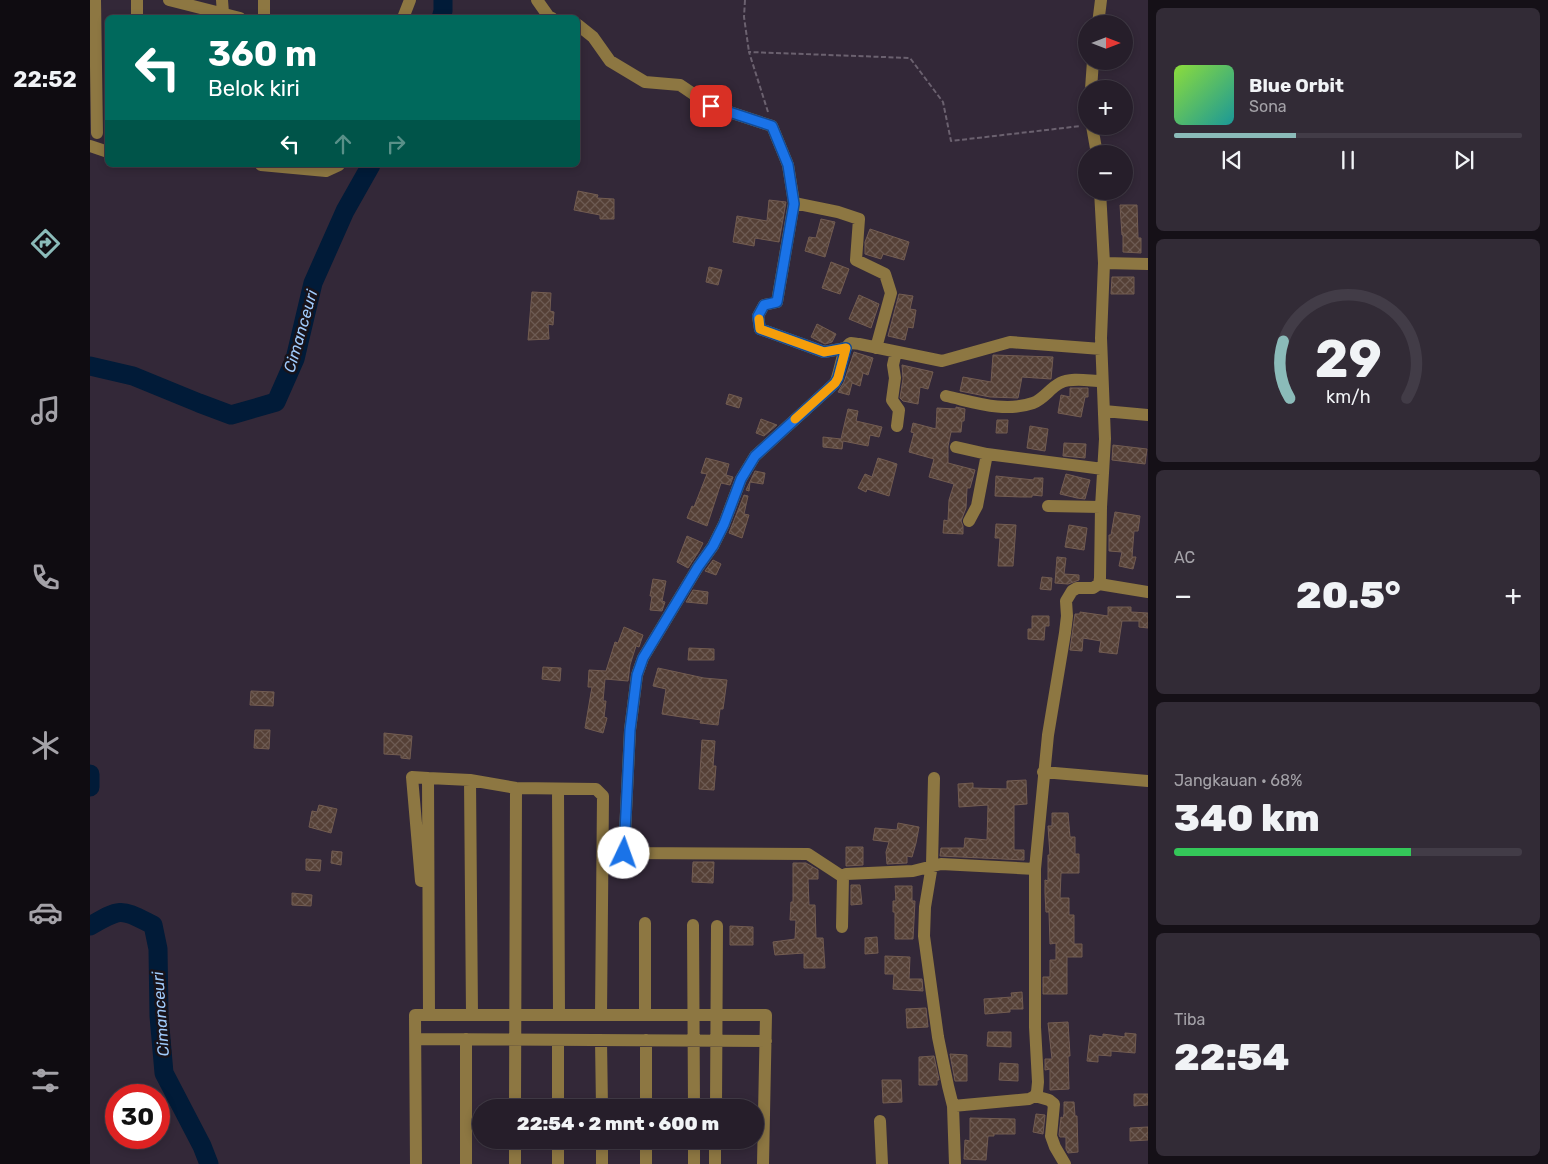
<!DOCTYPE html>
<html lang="id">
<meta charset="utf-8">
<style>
body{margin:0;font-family:Rubik,sans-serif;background:#322b36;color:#f1f3f6;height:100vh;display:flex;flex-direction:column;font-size:19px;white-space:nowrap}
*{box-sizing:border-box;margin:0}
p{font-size:16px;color:#a4a2a8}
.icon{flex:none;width:28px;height:28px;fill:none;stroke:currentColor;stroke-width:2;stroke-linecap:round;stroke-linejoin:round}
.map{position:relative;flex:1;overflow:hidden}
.drawer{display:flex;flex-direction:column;gap:8px;padding:8px;background:#151017;width:400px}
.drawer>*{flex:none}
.guide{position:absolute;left:15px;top:15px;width:475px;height:152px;border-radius:8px;box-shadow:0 2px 8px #0003,0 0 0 1px #423c47;background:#00695c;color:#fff;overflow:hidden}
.needle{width:32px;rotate:90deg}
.buttons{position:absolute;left:988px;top:15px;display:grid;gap:10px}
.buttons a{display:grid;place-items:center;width:55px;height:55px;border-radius:50%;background:#261e2a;box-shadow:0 2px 8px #0003,0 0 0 1px #423c47;font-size:25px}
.speed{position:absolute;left:15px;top:1084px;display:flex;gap:10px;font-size:25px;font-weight:700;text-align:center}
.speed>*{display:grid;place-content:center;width:65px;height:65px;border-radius:50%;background:#261e2a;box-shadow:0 2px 8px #0003,0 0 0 1px #423c47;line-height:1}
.speed .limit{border:8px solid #d22;background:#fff;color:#111}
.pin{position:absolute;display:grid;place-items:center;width:42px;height:42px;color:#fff;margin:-21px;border-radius:10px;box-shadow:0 2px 8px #0006}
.me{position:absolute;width:55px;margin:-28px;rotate:3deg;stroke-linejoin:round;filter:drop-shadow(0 0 4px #0008)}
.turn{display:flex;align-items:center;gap:18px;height:105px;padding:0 20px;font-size:22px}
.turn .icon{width:65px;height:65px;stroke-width:2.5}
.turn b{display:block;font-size:35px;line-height:42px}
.lanes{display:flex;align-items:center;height:48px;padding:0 20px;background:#0003;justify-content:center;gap:25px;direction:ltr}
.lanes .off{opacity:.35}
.big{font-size:38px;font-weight:800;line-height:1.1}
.drawer .widget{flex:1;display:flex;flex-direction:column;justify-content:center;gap:8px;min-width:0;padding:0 18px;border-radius:8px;background:#322b36}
.drawer .dial{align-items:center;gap:0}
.dial svg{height:130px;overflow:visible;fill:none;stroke:#423c47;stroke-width:7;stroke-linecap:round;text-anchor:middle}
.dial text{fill:#f1f3f6;stroke:none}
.song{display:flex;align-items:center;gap:15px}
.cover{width:60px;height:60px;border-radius:8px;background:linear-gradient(135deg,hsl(90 70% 55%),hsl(180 70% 35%))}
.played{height:5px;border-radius:2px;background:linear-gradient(90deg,#8bbbb9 35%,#423c47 35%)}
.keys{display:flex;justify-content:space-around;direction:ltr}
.heat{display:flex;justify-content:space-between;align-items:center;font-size:28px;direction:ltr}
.charge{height:8px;border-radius:4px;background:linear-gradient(90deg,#34c759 68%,#423c47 0)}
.trip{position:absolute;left:382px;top:1099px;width:292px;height:50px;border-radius:25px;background:#261e2a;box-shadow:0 2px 8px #0003,0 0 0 1px #423c47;font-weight:800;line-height:50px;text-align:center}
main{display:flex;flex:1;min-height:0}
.tab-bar{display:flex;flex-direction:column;width:90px;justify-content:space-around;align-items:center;background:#0f0c11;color:#a4a2a8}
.tab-bar .icon{width:35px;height:35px}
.tab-bar .on{color:#8bbbb9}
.tab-bar b{font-size:22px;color:#f1f3f6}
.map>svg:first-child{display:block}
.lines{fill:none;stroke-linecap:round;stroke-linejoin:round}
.river{stroke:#011b38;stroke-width:19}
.building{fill:url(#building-cross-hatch);stroke:#725c51}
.path{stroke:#6b616f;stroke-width:2;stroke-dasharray:5 2.5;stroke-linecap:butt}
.minor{stroke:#8d7742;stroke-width:12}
.route-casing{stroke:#114b97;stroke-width:12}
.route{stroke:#1a73e8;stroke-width:9}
.slow{stroke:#f59e0b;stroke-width:9}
.labels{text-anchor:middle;stroke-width:5;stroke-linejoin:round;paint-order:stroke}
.water-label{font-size:16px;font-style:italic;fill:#a0cbfc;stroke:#18131a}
</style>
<main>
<nav class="tab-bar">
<b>22:52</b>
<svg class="icon on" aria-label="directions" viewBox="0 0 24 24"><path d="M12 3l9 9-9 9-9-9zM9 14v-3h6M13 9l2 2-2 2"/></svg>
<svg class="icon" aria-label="music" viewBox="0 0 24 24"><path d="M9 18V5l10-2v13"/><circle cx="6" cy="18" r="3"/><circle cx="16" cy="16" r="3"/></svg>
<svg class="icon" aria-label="phone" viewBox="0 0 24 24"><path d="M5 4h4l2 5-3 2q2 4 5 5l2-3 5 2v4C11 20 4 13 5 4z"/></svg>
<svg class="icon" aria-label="climate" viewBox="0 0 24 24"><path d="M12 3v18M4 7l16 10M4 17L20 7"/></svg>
<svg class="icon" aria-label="car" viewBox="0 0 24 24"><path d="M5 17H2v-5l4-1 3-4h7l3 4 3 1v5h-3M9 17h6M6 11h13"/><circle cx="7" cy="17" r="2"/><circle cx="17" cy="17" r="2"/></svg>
<svg class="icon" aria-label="filters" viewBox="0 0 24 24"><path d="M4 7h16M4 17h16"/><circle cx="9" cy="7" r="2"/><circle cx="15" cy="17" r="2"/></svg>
</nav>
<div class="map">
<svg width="1058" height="1164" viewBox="0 0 1058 1164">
<defs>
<pattern id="building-cross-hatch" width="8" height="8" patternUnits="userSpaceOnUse" patternTransform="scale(1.25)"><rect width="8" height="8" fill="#554036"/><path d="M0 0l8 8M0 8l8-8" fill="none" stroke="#6d5b53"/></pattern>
</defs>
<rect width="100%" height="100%" fill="#332838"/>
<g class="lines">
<path class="river" d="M351,18L353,11V0
M0,366L43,376L109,403L141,415L186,402L205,359L223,283L255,211L281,165
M0,774V787
M0,926C32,907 31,909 63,925L68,949L69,1016L74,1073L112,1146L119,1164"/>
</g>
<path class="building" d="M488,191L508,195L507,198L524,199V219H510V215L484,210Z
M679,200L696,202L689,242L665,238L664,246L643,242L647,216L677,221Z
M1030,205H1047L1048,238H1051V253L1033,252V235H1032Z
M731,219L745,222L735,257L715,251L719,237L726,238Z
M780,229L819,242L814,260L793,254L791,259L775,254V242Z
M741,262L759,269L750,294L732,288Z
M619,267L632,270L628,285L616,282Z
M1022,277H1044V294H1021Z
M442,292L461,293L460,311L464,312L463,325L458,324L459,339L438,340Z
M809,294L823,296L820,309L826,310L823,328L818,327L815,340L798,336Z
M769,295L789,304L781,328L759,319Z
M727,324L746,334L742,342L735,344L721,337Z
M764,352L783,358L778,375L773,373L770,386L762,383L759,395L748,392L754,382Z
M903,355L963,357L961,379L932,377L928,398L900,397L870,391L873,377L901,382Z
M812,365L843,372L838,389L830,387L828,404L813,401L810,398L813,379Z
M980,388H998V397H995L991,417L968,413L971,395L980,397Z
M639,394L652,398L649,408L636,404Z
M866,407L875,409L874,421H872L871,432H861L858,446V463L885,470L880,488H877L876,508L871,521L873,526V534L853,533L854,520L858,521L859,500L864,484L839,477L844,459L819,452L824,433L821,432L823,423L846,429L847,408L866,409Z
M758,409L768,411L766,421L792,427L789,437L780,435L778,446L753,441L752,449L733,447V437L751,439Z
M671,419L687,425L674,436L666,433Z
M907,420H918L917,433H906Z
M940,426L958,429L955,451L937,448Z
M974,443L996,444L995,458L973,456Z
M1023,445L1057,449L1055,464L1022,460Z
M616,458L639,464L636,475L643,477L640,485L631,483L617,526L597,518L602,506L604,507L617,474L611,473Z
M788,458L807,464L799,496L777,489L776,492L768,488L775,474L782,477Z
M665,471L675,473L673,484L660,482L659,491L656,490Z
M976,474L1000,480L995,499L987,498L970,494Z
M906,476L944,480V478H953L952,496L942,495V497H931L905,496Z
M654,495L658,496L654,514L659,515L652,538L639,533Z
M1025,512L1050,516L1048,531H1044L1042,557H1046L1043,569L1029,566L1032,552L1019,551V535H1021Z
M906,524L926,525L923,566H908L910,538H905Z
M979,525L997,528L994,550L975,547Z
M597,536L613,543L609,551L598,568L587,562Z
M967,557L976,558L974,574L989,575V580L978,584L965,583Z
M623,560L631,564L626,575L615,571Z
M952,577L962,578L961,590L950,589Z
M563,579L576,581L572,601L575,602L572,611L560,610L562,596H560Z
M603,590L618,592L617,604L596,602Z
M1018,607H1041V612L1058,613V628L1049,627V621H1032L1027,654L1009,652L1011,641L993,638L992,651L980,650L985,614H990V612L1018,616Z
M942,616H959V626H955L954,640L938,639V629H942Z
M534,627L553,635L549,647L546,646L540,665L538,681L515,679L513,701H516L514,717L517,718L513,733L495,728L502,687H498L499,670L516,671L525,642L528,643Z
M599,648L624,649V660H598Z
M453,667L471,668L470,681L452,679Z
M568,668L614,678L637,680L633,709H630L628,725L610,723L611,720L572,714L576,689L563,686Z
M161,691L184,692L183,706L160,705Z
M165,730H180L179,749L164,748Z
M294,733L322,736L320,759L311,758V755L294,754Z
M612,740L625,741L623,766H626L624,790L609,789Z
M936,780L937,804L924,805V850H934V860L850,856L851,848H874L875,838L897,840L898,805L869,807L868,784L883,783V788L917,789V781Z
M229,805L247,809L241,833L219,827L222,811L227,812Z
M962,813H978L980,837H985V854H989V873H971L970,898H979V915H984V944H992V957H977V994H953V977H960V960H966V943L960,944L959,912H956L955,894V880L958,881V855H960L958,826H962Z
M808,823L829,827L826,843L822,857L817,856V863L797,864L796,852L799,842L783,840L785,828L807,830Z
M756,847H773V865L756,866Z
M242,851L252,852L251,865L241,863Z
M216,859L231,860L230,871L216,870Z
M603,862H624L623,883L602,882Z
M703,863H716L728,870V879H718L719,905H725L726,938H733L735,968H714V953L685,955L683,942L705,939L706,920H700L701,902H703Z
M761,885H770L772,904L761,905Z
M805,886H822V901H825L823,939H805V912H803V901H806Z
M202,893L222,895L221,906L202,905Z
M640,926L663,927V945H640Z
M787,937L788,953L775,954V938Z
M795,956L820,957L819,979H832L833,991L803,989L804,974H795Z
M932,992L933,1009H920V1012L895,1014L894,999L922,997L921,993Z
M836,1008L838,1027L817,1028L816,1009Z
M978,1022L980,1056H978L979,1089L960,1090V1069L955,1070V1059H962L958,1023Z
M898,1032H921V1047L897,1046Z
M1035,1033L1046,1034L1045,1053L1021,1051V1056L1008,1055V1062L997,1061L1000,1035L1013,1037V1034L1035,1037Z
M860,1054L877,1055V1081H865Z
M844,1056L849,1080H847V1085H829V1057Z
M910,1063L928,1064V1081L909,1080Z
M792,1080H811L812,1102L793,1103Z
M1044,1094H1058V1105L1044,1106Z
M974,1102H984L985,1116H987L988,1152L978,1153L976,1149V1137H970L969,1135L971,1117L973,1118L974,1114Z
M946,1114L955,1115L953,1134L943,1132Z
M880,1118L925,1119V1134H904V1136H898L896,1160L874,1159L875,1140L880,1141Z
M1058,1127V1140L1040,1141V1128Z"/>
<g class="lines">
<path class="path" d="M655,0L654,17L659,52
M678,112L659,52L820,58L853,102L861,141L991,126"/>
<path class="minor" d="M5,0L7,133
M47,0V18
M79,0L150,18
M132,0L133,13
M174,0V18
M447,0L459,17L462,18
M313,18L320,0
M1008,24L1011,0
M488,25L503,37L520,61L555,82L590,85L621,106L682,126L698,165L704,203L687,302L674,305L668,316L670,329L734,352L756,348
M1001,89L1003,61
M1002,126L1007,154
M0,146L18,152
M171,165L236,171L249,165
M704,203L748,212L769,219L766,260L795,274L801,293L786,348
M1014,263L1058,264
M806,352L803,365L805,378L802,400L809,410L807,426
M856,396C884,402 914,413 943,403C954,399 960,388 970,383C981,377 1000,381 1012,381
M1014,411L1058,415
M866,447L897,454L1013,469
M958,506L1011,507
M879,521L887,506L897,454
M1009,584L1058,592
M953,772L1058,781
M844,778L842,865L835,907L834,936L848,1037L858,1086L863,1106
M380,780L382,1015
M468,789L469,1015
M753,877L718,854L534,853L540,730L547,675L553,658L608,567L623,546L634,524L651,479L665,456L745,383C750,375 752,346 761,343C763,343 768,344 769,344L852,361L920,342L1011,349
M331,881L322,777L338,778
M555,923V1015
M603,925L604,1108
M752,927L753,877L756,874L823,871L851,864L945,869
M339,1015L338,778L380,780L426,788L506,789L513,796L511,1015
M326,1039L676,1041
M376,1039V1164
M468,1040V1108
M511,1040L512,1108
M945,1096L959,1100L964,1104L961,1136L965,1147L975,1164
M425,1108L426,788
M556,1108V1040
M626,1108L627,926
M790,1121L792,1164
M468,1140V1164
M512,1140V1164
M604,1140V1164
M326,1164L325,1015H676L673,1164
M425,1164V1140
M556,1164V1140
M625,1164V1140
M865,1164L863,1106L939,1099L945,1096L947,1092L948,1082L945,1027V869L958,735L975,633L977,616L976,601L982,591L987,588H1003L1009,584L1010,578L1011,507L1015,439L1011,338L1014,263L1010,191"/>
</g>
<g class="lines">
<g class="route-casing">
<path id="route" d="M534,853L540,730L547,675L553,658L608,567L623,546L634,524L651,479L665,456L745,383L748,378L756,348L734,352L670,329L668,316L674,305L687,302L704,204L698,165L682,126L621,106"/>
</g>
<use href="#route" class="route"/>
<path class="slow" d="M669,319L670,329L734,352L756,348L748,378L745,383L705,419"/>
</g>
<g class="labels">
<g class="water-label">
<text transform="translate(210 331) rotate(-74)" y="6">Cimanceuri</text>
<text transform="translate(70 1014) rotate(-94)" y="6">Cimanceuri</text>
</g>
</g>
</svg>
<div class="buttons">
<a><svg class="needle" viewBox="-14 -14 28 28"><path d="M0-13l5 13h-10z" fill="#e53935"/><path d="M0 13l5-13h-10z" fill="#a4a2a8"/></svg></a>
<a>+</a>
<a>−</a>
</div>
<div class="speed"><div class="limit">30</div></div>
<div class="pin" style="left:621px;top:106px;background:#d93025"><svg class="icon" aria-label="arrive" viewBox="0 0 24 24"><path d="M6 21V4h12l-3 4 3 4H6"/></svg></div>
<svg class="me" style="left:534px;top:853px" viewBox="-20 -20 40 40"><circle r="19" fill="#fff"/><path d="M0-13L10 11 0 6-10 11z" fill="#1a73e8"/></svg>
<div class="trip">22:54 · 2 mnt · 600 m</div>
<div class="guide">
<div class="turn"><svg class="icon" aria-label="left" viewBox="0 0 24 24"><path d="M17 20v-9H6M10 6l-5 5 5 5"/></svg><div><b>360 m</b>Belok kiri</div></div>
<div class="lanes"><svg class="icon" aria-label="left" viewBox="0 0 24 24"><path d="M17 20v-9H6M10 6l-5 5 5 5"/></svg><svg class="icon off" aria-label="ahead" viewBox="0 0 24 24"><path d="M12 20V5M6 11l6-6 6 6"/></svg><svg class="icon off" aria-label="right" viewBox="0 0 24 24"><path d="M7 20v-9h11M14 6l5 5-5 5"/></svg></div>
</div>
</div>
<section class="drawer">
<div class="widget">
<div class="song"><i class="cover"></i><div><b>Blue Orbit</b><p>Sona</p></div></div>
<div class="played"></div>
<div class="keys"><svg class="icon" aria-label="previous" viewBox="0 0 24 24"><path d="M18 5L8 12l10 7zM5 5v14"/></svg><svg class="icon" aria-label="pause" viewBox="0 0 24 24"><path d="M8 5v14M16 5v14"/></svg><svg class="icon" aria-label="next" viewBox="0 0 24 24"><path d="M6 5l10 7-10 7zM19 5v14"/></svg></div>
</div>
<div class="widget dial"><svg viewBox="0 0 100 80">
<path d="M14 69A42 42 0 1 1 86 69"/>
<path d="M14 69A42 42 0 0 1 10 34" stroke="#8bbbb9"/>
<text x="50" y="56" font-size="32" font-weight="700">29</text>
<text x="50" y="72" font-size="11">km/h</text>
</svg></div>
<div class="widget"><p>AC</p>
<div class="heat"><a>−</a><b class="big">20.5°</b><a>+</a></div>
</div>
<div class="widget"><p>Jangkauan · 68%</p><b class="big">340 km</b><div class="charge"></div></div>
<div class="widget"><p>Tiba</p><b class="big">22:54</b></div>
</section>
</main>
